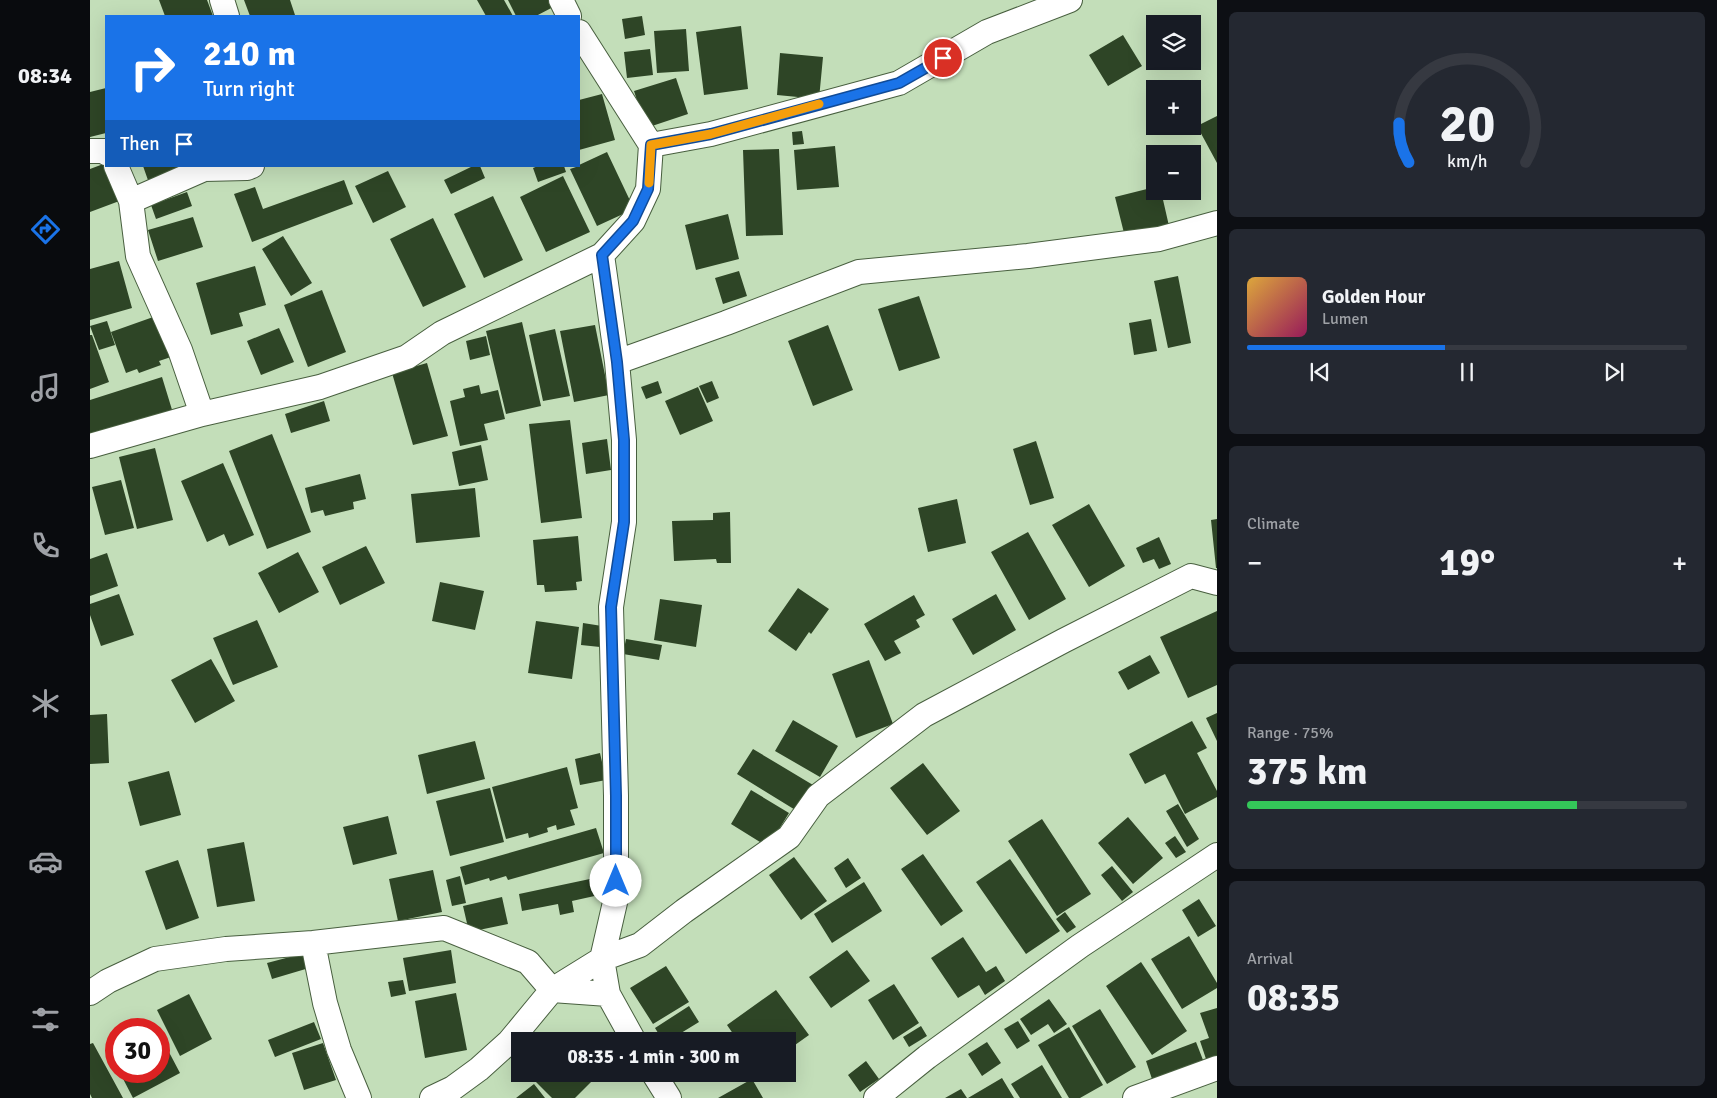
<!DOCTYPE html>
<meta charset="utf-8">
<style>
body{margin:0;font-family:Signika,sans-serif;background:#242831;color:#f1f3f6;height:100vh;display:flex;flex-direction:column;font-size:19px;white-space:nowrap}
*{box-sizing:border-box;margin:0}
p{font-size:16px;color:#9ea1a6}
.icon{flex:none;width:28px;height:28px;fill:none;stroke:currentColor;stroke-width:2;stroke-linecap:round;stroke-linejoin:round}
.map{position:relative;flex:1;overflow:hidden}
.drawer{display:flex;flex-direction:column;gap:12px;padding:12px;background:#0d0f14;width:500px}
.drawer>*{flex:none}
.top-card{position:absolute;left:15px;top:15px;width:475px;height:152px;border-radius:0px;box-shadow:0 5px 20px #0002;background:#1a73e8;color:#fff;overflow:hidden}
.controls{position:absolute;left:1056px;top:15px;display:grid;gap:10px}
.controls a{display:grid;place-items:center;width:55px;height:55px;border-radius:0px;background:#171b24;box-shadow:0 5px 20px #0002;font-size:25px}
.speed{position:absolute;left:15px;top:1018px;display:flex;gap:10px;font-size:25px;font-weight:700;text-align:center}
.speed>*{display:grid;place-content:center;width:65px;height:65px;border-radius:50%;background:#171b24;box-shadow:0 5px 20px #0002;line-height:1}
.speed .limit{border:8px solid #d22;background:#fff;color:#111}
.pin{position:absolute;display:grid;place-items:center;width:42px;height:42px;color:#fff;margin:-21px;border:2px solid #fff;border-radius:50%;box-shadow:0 1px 5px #0007}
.me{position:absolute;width:55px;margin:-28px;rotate:0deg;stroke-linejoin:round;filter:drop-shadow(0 0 4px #0008)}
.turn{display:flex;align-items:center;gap:18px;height:105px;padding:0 15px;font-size:22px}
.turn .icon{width:65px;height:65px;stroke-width:2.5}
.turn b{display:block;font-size:35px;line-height:42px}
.then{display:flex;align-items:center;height:48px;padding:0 15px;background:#0003;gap:10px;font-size:19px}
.big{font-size:38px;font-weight:700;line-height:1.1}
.drawer .tile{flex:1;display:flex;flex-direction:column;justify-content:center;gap:8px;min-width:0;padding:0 18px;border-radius:8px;background:#242831}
.drawer .dial{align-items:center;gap:0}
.dial svg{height:130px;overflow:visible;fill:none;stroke:#363941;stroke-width:7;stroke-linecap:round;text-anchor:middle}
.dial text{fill:#f1f3f6;stroke:none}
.song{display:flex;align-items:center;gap:15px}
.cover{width:60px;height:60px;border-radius:8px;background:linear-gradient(135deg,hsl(40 70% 55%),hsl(330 70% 35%))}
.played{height:5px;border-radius:2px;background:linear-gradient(90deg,#1a73e8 45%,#363941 45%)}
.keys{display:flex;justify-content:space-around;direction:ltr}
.heat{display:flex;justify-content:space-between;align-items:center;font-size:28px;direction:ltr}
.charge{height:8px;border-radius:4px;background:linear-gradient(90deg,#34c759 75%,#363941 0)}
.trip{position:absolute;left:421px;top:1032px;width:285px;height:50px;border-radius:0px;background:#171b24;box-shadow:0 5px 20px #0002;font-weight:700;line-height:50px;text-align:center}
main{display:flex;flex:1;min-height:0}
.tab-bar{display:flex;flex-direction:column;width:90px;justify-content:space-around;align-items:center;background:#090b0e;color:#9ea1a6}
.tab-bar .icon{width:35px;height:35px}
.tab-bar .active{color:#1a73e8}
.tab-bar b{font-size:22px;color:#f1f3f6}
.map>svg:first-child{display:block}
.building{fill:#2e4526}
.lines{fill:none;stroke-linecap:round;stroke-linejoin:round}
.minor-casing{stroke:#485f3f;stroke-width:26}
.minor{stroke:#fff;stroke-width:24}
.route-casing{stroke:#114b97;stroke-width:12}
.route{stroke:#1a73e8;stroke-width:9}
.slow{stroke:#f59e0b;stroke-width:9}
</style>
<main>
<nav class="tab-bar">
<b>08:34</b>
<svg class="icon active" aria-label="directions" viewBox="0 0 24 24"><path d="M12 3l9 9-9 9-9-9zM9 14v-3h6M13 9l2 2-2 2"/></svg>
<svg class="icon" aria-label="music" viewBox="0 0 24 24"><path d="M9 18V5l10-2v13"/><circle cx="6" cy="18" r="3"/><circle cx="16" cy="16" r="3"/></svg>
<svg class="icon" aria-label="phone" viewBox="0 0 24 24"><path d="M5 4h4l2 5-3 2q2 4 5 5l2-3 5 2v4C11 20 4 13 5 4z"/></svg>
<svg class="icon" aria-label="climate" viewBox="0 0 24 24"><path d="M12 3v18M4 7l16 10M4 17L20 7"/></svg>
<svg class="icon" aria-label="car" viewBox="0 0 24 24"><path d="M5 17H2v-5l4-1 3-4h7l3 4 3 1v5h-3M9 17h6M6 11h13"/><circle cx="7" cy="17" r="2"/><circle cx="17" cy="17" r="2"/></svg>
<svg class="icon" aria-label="filters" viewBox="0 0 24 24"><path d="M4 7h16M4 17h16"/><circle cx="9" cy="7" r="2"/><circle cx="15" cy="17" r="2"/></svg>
</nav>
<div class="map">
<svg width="1127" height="1098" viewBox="0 0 1127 1098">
<rect width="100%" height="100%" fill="#c3deb9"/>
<path class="building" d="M69,0H117L123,16H75Z
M154,0H200L205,15L201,16H160Z
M387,0H414L423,16H396Z
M418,0H465L467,5L446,16H426Z
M552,16L555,35L535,39L532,19Z
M651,26L658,89L614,95L606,32Z
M596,29L599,71L567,73L564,31Z
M1033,35L1052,66L1018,86L999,55Z
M560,49L563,75L537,78L534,52Z
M690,53L733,57L729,99L687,95Z
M586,78L598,114L556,128L544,91Z
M16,88V133L0,137V92Z
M512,94L525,140L489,150V100Z
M1127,116V163L1107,126Z
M712,131L714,144L703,145L702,132Z
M745,146L749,187L707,190L704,150Z
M689,149L693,235L656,236L653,150Z
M517,152L544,209L507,226L480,169L489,166V165Z
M16,163L32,200L0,212V169Z
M53,166H88L89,171L59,183Z
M383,166H390L395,178L361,194L354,180Z
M448,166H474L476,172L448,182L443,168Z
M298,171L316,207L283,223L265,186Z
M473,176L500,232L456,252L430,197Z
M254,180L263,204L162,242L144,194L165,187L173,209Z
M1065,187V191H1071L1079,226L1035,237L1025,197Z
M97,192L102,206L66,219L61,205Z
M403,196L433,260L394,278L364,214Z
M638,214L649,259L606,270L595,225Z
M103,217L113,247L68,261L58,230Z
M343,218L376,287L333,307L300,239Z
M193,236L222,283L201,296L172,249Z
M29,261L42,308L0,320V269Z
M165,266L176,305L149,313L153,326L121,335L106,283Z
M649,271L657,296L633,304L625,278Z
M1088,276L1101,343L1078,348L1064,281Z
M232,290L256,352L218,367L194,305Z
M829,296L850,358L809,371L788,309Z
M66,316L81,357L69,361L71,365L49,373L47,369L36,373L21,332Z
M1061,319L1067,351L1044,355L1039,323Z
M17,321L25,345L9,350L0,326Z
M432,322L451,406L416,414L396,331Z
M505,325L519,395L484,402L470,331Z
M738,325L763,390L723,406L698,341Z
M189,328L204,362L171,375L157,341Z
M465,329L480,396L453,401L439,335Z
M0,335H2L19,382L0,389Z
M396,336L400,355L380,360L376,341Z
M337,363L358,436L323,445L302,373Z
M72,377L83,413L0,439V400Z
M568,381L572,393L556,399L551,387Z
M622,381L629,398L617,403L609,386Z
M389,385L391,394L408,390L415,419L394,424L398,440L370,446L360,401L375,397L373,389Z
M608,387L623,421L590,435L575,401Z
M234,401L240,421L201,433L195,414Z
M480,420L492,518L451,523L439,424Z
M182,434L221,532L177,549L139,451Z
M517,439L521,470L496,474L492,443Z
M946,441L964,498L940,505L923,449Z
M391,445L398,480L369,486L362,452Z
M65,448L83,520L47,529L29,457Z
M133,463L164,535L139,546L134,534L117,542L91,481Z
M270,474L276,499L263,502L264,509L235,516L233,510L221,513L215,488Z
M31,480L44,528L15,535L2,487Z
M385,488L390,537L326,543L321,494Z
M867,499L876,543L838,552L828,508Z
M999,504L1035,566L999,587L962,525Z
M640,512L641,563H627L626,559L584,561L582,521L623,520V513Z
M1127,519V568H1126L1121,520Z
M938,532L976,599L939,620L901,552Z
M488,536L492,581L486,582L487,590L455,592L454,585H447L443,540Z
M1069,537L1081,564L1069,569L1064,559L1053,563L1046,548Z
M276,546L295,583L250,605L232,567Z
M208,552L229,592L189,613L168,573Z
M17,553L28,586L0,596V559Z
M350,582L394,591L385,630L342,621Z
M708,588L739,609L721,634L719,632L706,651L678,631Z
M29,594L44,635L11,646L0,615V604Z
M906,594L926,630L883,655L862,619Z
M824,595L835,615L826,620L830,627L804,641L811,653L795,661L774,624Z
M570,599L612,605L606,647L564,640Z
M1127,611V685L1098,698L1070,637Z
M167,620L188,667L143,685L123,638Z
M446,621L489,627L482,679L438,673Z
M493,623L512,626L510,647L491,645Z
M536,639L572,645L569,660L533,654Z
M1060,655L1070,673L1038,690L1028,672Z
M121,659L145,701L105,723L81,680Z
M779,660L803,724L766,738L742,674Z
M1127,713V741L1116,718Z
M17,714L19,763L0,764V715Z
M703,720L748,746L730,777L685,751Z
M1102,721L1117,748L1107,753L1127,791V797L1095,814L1075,774L1055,784L1039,754Z
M385,741L395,779L337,794L328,755Z
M663,749L723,785L707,811L647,774Z
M510,753L516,780L490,785L485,759Z
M833,763L870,811L837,835L800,788Z
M477,767L488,808L480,810L485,825L467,830L466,825L457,828L458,832L439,838L438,833L416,839L402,787Z
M79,771L91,815L50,826L38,782Z
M400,788L414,842L360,856L346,801Z
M661,790L699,813L678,847L641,824Z
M1088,804L1109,839L1097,847L1076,811Z
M298,816L307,854L263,865L253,827Z
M1038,817L1073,858L1043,884L1008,843Z
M952,819L1001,894L967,916L918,841Z
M506,828L514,853L418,880L416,876L400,881L399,878L375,885L370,867Z
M1085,836L1096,852L1086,858L1075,843Z
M154,842L165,901L127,907L117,849Z
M833,854L873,911L851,926L811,869Z
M704,857L737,901L711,920L679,875Z
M758,858L771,878L756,888L744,868Z
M920,859L970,931L936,954L886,882Z
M88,860L109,918L76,930L55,871Z
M1022,866L1043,892L1032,901L1011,875Z
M343,870L352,912L308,921L299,879Z
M370,876L376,903L362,906L356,880Z
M514,876L518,893L482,901L484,912L470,915L468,904L432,911L429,894Z
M774,882L792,911L742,943L724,914Z
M412,897L418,924L379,932L373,906Z
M1109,899L1126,926L1108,937L1092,910Z
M975,912L986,927L977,933L966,919Z
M1099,936L1127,983V988L1092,1009L1061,959Z
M873,937L896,972L906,966L915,981L895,995L889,985L868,998L841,958Z
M361,950L366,983L319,991L313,958Z
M757,950L780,981L741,1008L719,977Z
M215,953L219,968L182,979L177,963Z
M1051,962L1097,1031L1062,1055L1016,986Z
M576,966L599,1002L563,1024L540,988Z
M313,980L316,994L301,997L298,982Z
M804,984L829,1023L803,1040L778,1000Z
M686,990L719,1035L698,1050V1041H648L637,1025Z
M366,993L377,1050L335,1058L325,1001Z
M99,994L122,1039L90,1056L67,1010Z
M959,999L977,1024L964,1033L958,1024L941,1035L930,1019Z
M599,1006L609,1022L578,1041H573L565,1028Z
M1127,1008V1056L1116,1059L1110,1041L1119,1038L1110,1013Z
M1010,1009L1046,1067L1017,1084L982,1026Z
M928,1021L940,1041L927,1049L914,1029Z
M224,1022L231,1039L185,1057L178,1040Z
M831,1026L837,1036L819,1047L813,1037Z
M979,1027L1013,1085L990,1098H979L948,1045Z
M71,1037L90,1073L43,1098L29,1071H69V1038Z
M897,1042L911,1063L892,1076L878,1054Z
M1106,1042L1113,1060L1062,1079L1056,1061Z
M3,1043L33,1098H2L0,1094V1044Z
M233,1043L246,1080L214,1090L202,1053Z
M776,1061L789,1079L770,1092L758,1075Z
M952,1065L972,1098H930L921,1084Z
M451,1074H504L506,1077L485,1098H462L444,1080Z
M912,1078L924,1098H878Z
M662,1079L673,1098H628Z
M444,1084L455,1098H426Z
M871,1089L877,1098H855Z"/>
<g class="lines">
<g class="minor-casing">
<path id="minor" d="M132,0L137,16
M471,0L479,16
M561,145L621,134L809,83L897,32L980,0
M0,151H15L16,153
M26,166L41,201L48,256L90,350L112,414
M41,201L114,169L157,168L162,166
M512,255L527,362L534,440V522L521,607L526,796V898L512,959L518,994L544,1041
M527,362L636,323L769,272L938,256L1069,239L1127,223
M0,446L112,414L230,387L317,357L352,333L512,255L543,221L558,189L561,145L489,32
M223,943L235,1003L249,1050L269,1098
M0,993L18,981L65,959L136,949L223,943L354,928L438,962L462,990L518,994
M564,1074L579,1098
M342,1098L363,1088L389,1069L419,1042L462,990L512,959L550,945L594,911L699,837L728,796L834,715L973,641L1101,576L1127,583
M786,1098L837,1057L990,946L1127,855
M1045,1098L1127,1068"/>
</g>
<use href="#minor" class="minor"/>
</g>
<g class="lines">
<g class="route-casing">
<path id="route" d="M526,881V796L521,607L534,522V440L527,362L512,255L543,221L558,189L561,145L621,134L809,83L853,58"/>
</g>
<use href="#route" class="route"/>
<path class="slow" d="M559,183L561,145L621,134L729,104"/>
</g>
</svg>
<div class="controls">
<a><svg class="icon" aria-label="layers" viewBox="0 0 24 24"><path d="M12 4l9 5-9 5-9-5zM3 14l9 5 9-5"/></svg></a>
<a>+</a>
<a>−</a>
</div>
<div class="speed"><div class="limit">30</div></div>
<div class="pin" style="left:853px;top:58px;background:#d93025"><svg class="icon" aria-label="arrive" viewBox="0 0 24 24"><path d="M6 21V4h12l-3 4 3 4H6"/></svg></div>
<svg class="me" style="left:526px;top:881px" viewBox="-20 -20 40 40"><circle r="19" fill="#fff"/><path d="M0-13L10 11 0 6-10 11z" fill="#1a73e8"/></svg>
<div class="trip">08:35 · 1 min · 300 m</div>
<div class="top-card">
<div class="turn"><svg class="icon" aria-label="right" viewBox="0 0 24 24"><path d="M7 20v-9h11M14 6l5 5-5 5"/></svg><div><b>210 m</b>Turn right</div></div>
<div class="then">Then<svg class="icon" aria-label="arrive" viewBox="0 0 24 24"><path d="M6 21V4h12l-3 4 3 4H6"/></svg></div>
</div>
</div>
<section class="drawer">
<div class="tile dial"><svg viewBox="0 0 100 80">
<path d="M14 69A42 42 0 1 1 86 69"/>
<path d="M14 69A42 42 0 0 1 8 45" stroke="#1a73e8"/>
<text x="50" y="56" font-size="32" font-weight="700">20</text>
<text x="50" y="72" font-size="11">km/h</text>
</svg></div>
<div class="tile">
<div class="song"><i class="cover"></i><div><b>Golden Hour</b><p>Lumen</p></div></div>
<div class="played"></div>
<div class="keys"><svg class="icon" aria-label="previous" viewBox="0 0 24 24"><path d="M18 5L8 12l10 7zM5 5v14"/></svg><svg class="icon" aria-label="pause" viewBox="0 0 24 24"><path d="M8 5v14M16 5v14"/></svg><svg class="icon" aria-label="next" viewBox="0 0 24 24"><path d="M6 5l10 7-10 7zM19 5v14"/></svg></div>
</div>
<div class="tile"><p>Climate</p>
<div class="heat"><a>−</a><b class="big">19°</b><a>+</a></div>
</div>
<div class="tile"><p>Range · 75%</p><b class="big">375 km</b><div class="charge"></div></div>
<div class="tile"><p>Arrival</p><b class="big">08:35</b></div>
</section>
</main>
